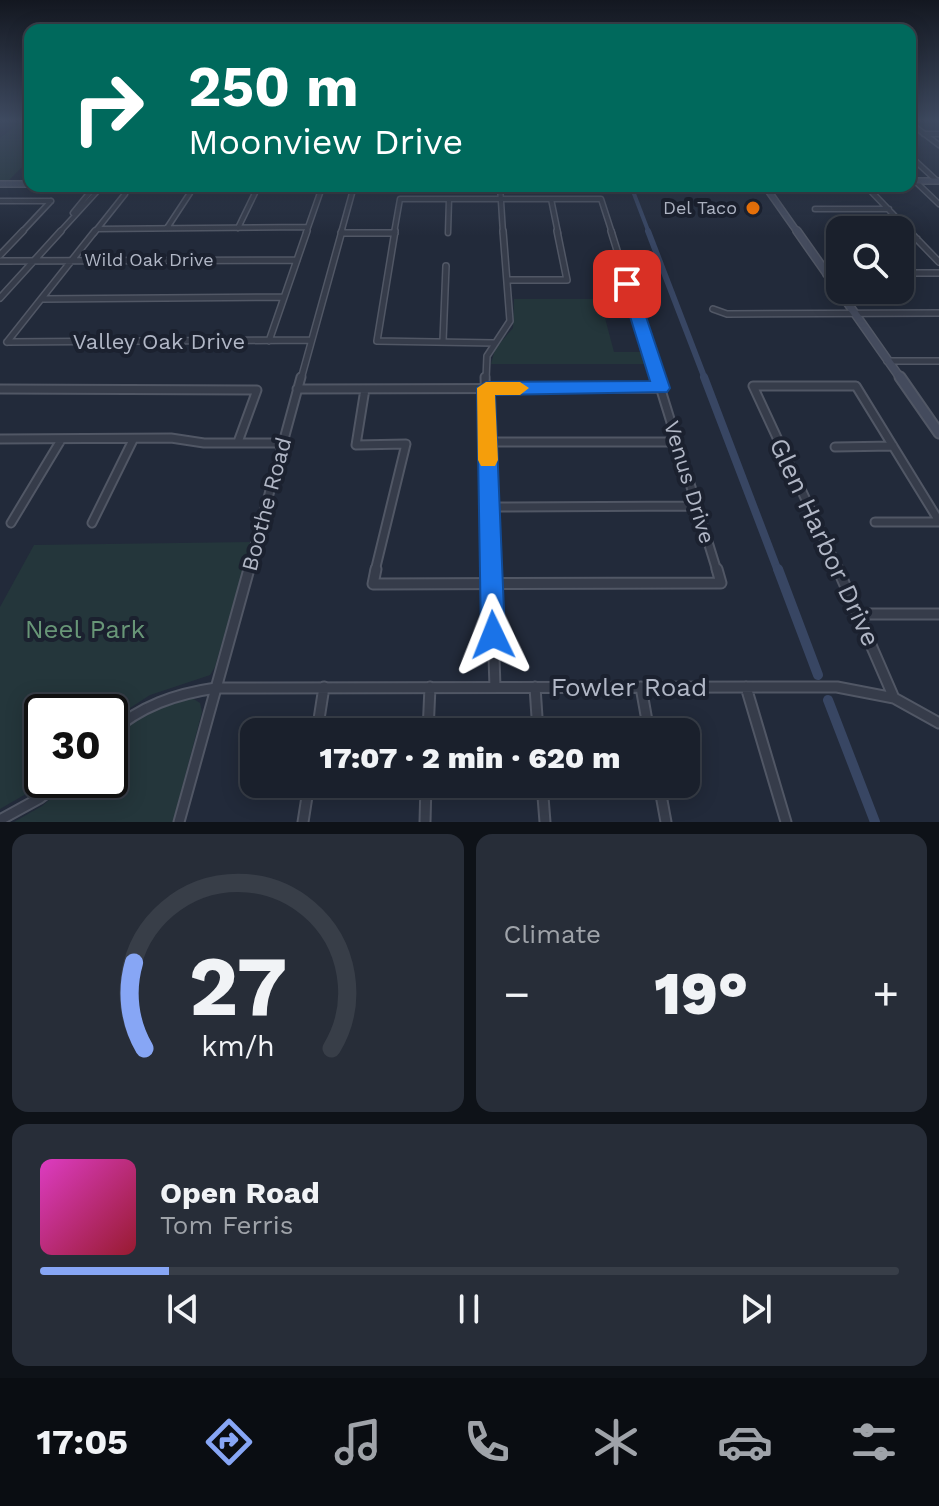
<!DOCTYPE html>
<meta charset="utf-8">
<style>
body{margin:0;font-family:"Work Sans",sans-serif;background:#272d38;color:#f1f3f6;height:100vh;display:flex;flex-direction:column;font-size:30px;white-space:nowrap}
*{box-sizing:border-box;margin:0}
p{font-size:26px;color:#9fa3a9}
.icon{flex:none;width:44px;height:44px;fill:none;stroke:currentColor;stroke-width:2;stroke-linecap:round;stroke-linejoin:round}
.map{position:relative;height:822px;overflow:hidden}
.panel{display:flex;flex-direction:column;gap:12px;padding:12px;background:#0e1218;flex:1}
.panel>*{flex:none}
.top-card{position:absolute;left:24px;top:24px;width:892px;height:168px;border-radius:16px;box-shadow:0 4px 20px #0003,0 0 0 2px #383e48;background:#00695c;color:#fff;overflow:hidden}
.fabs{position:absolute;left:826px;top:216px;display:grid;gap:16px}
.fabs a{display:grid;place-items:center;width:88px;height:88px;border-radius:16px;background:#1a202c;box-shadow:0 4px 20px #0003,0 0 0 2px #383e48;font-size:40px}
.speed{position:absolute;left:24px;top:694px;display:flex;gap:16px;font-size:40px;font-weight:700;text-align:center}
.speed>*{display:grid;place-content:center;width:104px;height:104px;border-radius:50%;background:#1a202c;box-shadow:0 4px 20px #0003,0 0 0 2px #383e48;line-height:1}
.speed .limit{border:4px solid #111;border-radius:12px;background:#fff;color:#111}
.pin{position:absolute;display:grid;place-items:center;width:68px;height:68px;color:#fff;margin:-34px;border-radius:16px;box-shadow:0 4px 12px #0006}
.me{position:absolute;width:88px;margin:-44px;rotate:358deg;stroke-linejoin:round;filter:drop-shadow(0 0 6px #0008)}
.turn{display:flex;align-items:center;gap:28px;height:168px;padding:0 32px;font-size:36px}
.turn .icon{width:104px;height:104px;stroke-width:2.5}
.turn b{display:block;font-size:56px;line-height:68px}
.big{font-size:60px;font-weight:800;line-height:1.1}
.panel .card{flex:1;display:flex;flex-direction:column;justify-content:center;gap:12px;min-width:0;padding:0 28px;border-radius:16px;background:#272d38}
.panel .dial{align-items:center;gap:0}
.dial svg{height:208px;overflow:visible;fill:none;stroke:#383e48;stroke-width:7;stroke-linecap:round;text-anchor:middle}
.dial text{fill:#f1f3f6;stroke:none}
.song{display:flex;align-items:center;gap:24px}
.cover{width:96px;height:96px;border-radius:12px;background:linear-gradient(135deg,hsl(310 70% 55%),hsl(350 70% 35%))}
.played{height:8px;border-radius:4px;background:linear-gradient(90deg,#87a6f5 15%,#383e48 15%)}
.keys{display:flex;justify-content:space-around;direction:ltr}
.heat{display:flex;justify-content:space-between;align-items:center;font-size:44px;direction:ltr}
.panel .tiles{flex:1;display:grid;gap:12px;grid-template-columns:1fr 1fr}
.card:last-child{grid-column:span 2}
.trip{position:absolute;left:240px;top:718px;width:460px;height:80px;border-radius:16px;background:#1a202c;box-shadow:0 4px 20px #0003,0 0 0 2px #383e48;font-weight:800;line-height:80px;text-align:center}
.menu{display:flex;height:128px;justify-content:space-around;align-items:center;background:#0a0d12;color:#9fa3a9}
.menu .icon{width:56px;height:56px}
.menu .selected{color:#87a6f5}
.menu b{font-size:36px;color:#f1f3f6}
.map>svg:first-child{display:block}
.green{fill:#24363b}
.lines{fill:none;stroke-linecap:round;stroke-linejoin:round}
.canal-far3{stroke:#384663;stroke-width:4}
.canal-far2{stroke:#384663;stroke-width:6}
.canal-far1{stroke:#384663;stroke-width:8}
.canal{stroke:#384663;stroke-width:10}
.minor-far3-casing{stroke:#515765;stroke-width:7}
.minor-far2-casing{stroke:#515765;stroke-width:8}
.minor-far1-casing{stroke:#515765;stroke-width:11}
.minor-casing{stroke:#515765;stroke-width:13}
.secondary-far2-casing{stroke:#515765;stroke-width:8}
.secondary-far1-casing{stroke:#515765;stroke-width:10}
.secondary-casing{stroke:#515765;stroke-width:13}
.minor-far3{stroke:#363c4a;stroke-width:4}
.minor-far2{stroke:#363c4a;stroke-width:5}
.minor-far1{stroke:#363c4a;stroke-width:7}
.minor{stroke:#363c4a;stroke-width:9}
.secondary-far2{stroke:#444b5d;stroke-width:5}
.secondary-far1{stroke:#444b5d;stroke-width:7}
.secondary{stroke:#444b5d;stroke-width:9}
.route{fill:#1a73e8;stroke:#114b97;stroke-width:2}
.slow{fill:#f59e0b}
.food-dot{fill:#e8710a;stroke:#1b212f;stroke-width:3}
.labels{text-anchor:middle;stroke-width:8;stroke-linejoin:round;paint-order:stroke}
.far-poi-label{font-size:18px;fill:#b1b7c6;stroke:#1b212f;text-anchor:end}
.far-street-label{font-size:18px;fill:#b1b7c6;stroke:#1b212f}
.street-label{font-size:22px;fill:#b1b7c6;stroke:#1b212f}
.near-street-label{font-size:26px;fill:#b1b7c6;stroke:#1b212f}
.near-park-label{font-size:26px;fill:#689677;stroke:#1b212f}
</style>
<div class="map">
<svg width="939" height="822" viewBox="0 0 939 822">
<rect width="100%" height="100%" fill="#222a3a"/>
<path class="green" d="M22,121H30V159L9,180H0V138Z
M514,299H600L614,352H645L649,364H491L495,349L513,328Z
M251,542L215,667L210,675L150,695L110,721V712H42V780H50L0,809V607L34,545Z
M192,698L200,703L202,712L173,822H14L42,806L73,780H110V740L149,712Z"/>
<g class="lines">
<path class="canal-far3" d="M631,186L649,233"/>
<path class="canal-far2" d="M648,231L705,379"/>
<path class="canal-far1" d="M704,377L778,571"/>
<path class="canal" d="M778,569L818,675
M828,700L875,822"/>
<g class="minor-far3-casing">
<path id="minor-far3" d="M910,123L939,145
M924,134H939
M910,156L937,181
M915,181L939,204
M500,186L503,233
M866,186L911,233
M551,199L558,233
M0,201H51
M815,209H889
M73,213L95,186
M167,228L190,193
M238,228L255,193
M97,229L308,227
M21,233L51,201
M59,233L102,186
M94,233L125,194
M306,233L320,193
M341,233H395
M341,233L354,186
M394,233L400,199H601L612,233
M448,233L449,199"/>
</g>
<g class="minor-far2-casing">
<path id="minor-far2" d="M395,231L377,341L494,343
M611,231L657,379
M909,231L939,262
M341,233H395
M900,239H917
M0,255L23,231
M0,261L297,260
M900,273H939
M826,274H840
M507,280H567L557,231
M0,298L61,231
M42,299L284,297
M713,309L727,314L939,313
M269,341L307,231
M443,341L446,266
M7,342L311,340
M7,342L95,231
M887,361H939
M301,379L342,231
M486,379L487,356L510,321L503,231"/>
</g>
<g class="minor-far1-casing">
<path id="minor-far1" d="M485,377L491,571
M657,377L717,571
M0,389L257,390L238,442
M297,389L661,388
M365,389L356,445L406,444L375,571
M0,439L171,438L204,443H283
M487,442H678
M835,447L893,446
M489,507L697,506
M875,522H939
M11,523L61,440
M92,523L133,440
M248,571L301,377
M839,571L753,386H856L939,521"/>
</g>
<g class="minor-casing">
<path id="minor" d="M376,569L373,584L721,583L717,569
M491,569L495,687
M838,569L894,698
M859,614H939
M535,687L538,732
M641,687L649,732
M746,687L786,822
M317,732L324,687
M428,732L430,687
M110,733C141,706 175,694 216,688L837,687L894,698L939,723
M542,784L545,822
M659,784L666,822
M0,820L40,798L64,780
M179,822L249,569
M303,822L309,784
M425,822L426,784"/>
</g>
<g class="secondary-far2-casing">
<path id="secondary-far2" d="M910,181H939
M0,184H30
M765,186L798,233"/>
</g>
<g class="secondary-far1-casing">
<path id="secondary-far1" d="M797,231L901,379"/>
</g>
<g class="secondary-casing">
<path id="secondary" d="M900,377L939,433"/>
</g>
<use href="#minor-far3" class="minor-far3"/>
<use href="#minor-far2" class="minor-far2"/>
<use href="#minor-far1" class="minor-far1"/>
<use href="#minor" class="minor"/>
<use href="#secondary-far2" class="secondary-far2"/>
<use href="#secondary-far1" class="secondary-far1"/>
<use href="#secondary" class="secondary"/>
</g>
<linearGradient id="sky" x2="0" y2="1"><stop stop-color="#131720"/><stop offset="0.51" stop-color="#3e4a60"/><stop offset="1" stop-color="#3e4a60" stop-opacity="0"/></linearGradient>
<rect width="939" height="236" fill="url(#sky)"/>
<path class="route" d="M627,280L635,284L670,388L667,392L495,395L505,635L502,644L493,648L485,644L481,635L477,388L486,382L650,381L620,284Z"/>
<path class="slow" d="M486,382H520L529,388L520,395H495L498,460L495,466H481L478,460L477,388Z"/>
<circle class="food-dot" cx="753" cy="208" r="8"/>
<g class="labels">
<g class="far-poi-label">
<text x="737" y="214">Del Taco</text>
</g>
<g class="far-street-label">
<text x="149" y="266">Wild Oak Drive</text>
</g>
<g class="street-label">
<text x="159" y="349">Valley Oak Drive</text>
<text transform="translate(690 482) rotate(73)" y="8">Venus Drive</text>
<text transform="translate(266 504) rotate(-75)" y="8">Boothe Road</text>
</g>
<g class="near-street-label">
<text transform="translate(825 542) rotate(65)" y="9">Glen Harbor Drive</text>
<text x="629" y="696">Fowler Road</text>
</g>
<g class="near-park-label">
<text x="85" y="638">Neel Park</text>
</g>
</g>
</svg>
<div class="fabs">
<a><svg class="icon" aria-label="search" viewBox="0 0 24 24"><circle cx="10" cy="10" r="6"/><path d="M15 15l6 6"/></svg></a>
</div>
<div class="speed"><div class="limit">30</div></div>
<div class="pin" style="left:627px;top:284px;background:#d93025"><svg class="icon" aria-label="arrive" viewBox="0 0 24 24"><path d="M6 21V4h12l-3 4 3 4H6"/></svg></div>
<svg class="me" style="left:493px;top:635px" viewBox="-20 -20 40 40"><path d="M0-17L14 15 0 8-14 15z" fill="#1a73e8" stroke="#fff" stroke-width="4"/></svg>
<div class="trip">17:07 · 2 min · 620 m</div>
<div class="top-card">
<div class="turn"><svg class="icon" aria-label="right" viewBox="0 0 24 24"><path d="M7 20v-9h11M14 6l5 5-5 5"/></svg><div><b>250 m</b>Moonview Drive</div></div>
</div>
</div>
<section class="panel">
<div class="tiles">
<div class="card dial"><svg viewBox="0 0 100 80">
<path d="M14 69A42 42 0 1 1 86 69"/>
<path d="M14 69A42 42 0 0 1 10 36" stroke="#87a6f5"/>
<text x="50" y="56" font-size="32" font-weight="700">27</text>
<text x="50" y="72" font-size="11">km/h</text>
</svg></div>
<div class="card"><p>Climate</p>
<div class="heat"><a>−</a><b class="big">19°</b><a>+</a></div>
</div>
<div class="card">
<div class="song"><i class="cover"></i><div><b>Open Road</b><p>Tom Ferris</p></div></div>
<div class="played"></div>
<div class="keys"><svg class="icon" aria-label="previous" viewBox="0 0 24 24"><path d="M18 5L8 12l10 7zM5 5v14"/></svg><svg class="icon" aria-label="pause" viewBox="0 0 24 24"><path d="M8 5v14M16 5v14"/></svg><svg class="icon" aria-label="next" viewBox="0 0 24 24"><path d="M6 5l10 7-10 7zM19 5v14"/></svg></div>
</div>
</div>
</section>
<nav class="menu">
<b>17:05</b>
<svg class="icon selected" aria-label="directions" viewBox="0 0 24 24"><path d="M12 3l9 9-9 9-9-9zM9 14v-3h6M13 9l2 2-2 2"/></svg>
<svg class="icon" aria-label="music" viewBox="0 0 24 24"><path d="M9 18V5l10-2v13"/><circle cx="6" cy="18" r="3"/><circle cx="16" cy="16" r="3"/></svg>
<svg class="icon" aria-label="phone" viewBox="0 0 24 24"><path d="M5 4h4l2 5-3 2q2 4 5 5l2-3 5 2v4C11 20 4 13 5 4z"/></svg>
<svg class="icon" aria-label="climate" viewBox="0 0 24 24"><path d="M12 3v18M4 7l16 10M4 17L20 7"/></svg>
<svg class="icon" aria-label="car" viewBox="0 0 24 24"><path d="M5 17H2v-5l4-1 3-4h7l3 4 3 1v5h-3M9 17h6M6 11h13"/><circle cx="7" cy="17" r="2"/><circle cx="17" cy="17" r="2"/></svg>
<svg class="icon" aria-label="filters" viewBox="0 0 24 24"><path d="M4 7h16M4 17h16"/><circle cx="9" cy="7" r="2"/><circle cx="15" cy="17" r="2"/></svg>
</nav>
